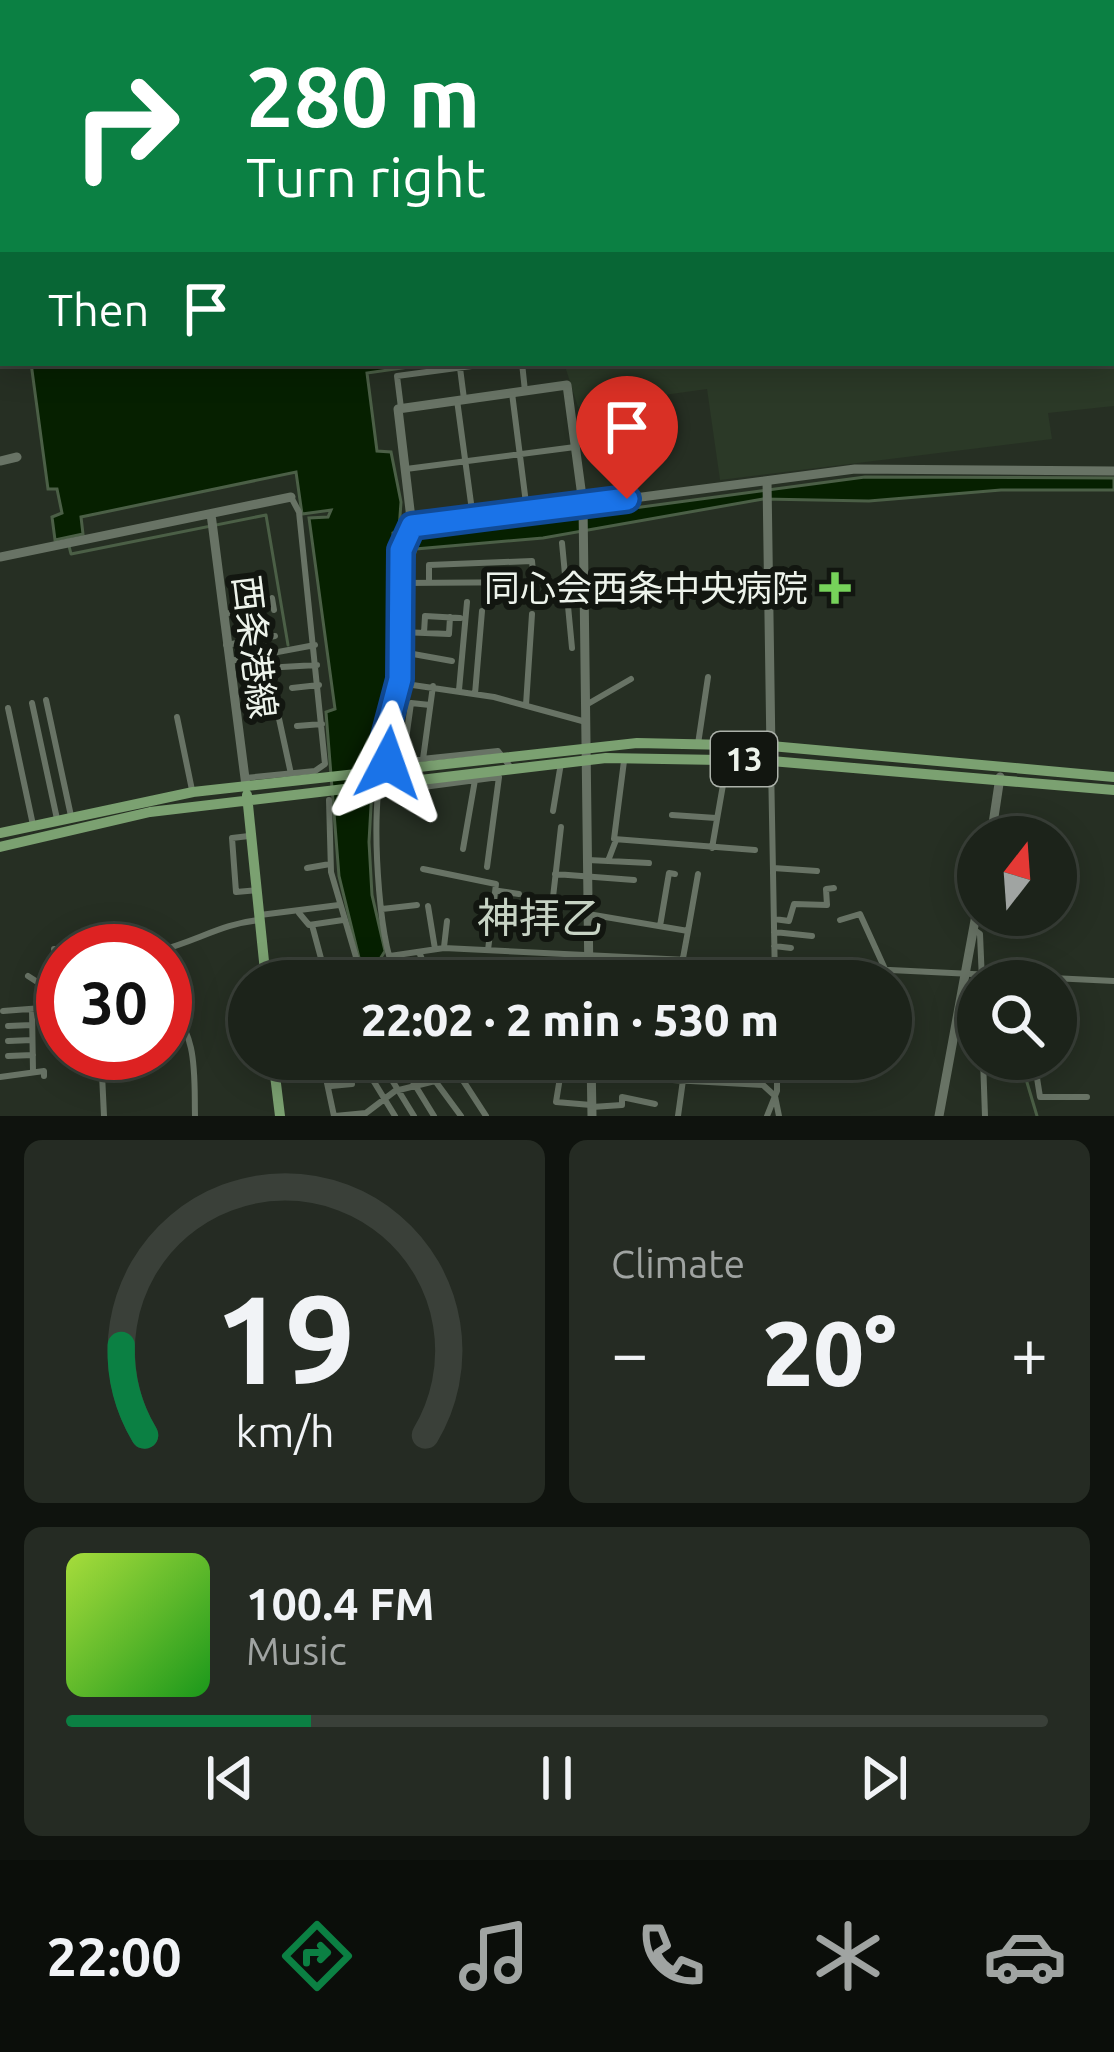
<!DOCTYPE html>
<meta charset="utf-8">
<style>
body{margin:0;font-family:Ubuntu,"Noto Sans JP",sans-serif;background:#252b23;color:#f1f3f6;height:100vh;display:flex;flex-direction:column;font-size:45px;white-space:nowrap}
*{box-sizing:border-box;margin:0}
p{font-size:39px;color:#a0a4a2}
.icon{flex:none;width:66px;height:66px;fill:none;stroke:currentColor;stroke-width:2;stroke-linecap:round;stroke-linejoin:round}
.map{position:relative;height:1116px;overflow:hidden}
.side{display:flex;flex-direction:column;gap:24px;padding:24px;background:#0f130e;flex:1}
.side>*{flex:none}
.banner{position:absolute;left:0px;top:0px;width:1116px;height:366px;box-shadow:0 6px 30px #0003,0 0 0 3px #3a4039;background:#0b8043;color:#fff;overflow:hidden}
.needle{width:78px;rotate:17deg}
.tools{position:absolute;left:957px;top:816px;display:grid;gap:24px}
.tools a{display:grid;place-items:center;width:120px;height:120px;border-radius:50%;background:#1c231a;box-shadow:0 6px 30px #0003,0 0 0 3px #3a4039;font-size:60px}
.speed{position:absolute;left:36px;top:924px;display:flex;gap:24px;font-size:60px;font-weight:700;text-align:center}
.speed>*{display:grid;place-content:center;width:156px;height:156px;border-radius:50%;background:#1c231a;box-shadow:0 6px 30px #0003,0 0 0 3px #3a4039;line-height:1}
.speed .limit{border:18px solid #d22;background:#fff;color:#111}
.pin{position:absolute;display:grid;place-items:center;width:102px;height:102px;color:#fff;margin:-123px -51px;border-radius:50% 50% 50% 0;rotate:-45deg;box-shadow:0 0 12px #0007}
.pin .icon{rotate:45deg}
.me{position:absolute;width:132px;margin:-66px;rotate:4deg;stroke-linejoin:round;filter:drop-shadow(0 0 9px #0008)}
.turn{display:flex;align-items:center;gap:42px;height:252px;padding:0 48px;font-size:54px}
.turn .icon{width:156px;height:156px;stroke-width:2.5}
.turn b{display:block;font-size:84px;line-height:102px}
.then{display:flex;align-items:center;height:114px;padding:0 48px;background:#0003;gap:24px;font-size:45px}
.big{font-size:90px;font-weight:800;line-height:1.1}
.side .card{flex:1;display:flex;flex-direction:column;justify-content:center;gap:18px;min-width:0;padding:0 42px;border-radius:18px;background:#252b23}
.side .dial{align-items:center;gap:0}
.dial svg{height:312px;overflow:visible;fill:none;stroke:#3a4039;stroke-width:7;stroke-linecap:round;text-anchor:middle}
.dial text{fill:#f1f3f6;stroke:none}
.song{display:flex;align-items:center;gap:36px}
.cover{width:144px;height:144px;border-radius:18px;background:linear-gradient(135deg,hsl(80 70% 55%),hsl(120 70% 35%))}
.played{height:12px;border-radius:6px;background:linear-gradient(90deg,#0b8043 25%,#3a4039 25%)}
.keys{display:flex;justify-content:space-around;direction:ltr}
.heat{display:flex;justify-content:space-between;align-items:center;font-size:66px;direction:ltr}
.side .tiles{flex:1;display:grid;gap:24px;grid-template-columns:1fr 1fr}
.card:last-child{grid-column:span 2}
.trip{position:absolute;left:228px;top:960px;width:684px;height:120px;border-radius:60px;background:#1c231a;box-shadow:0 6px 30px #0003,0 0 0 3px #3a4039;font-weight:800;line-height:120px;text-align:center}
.tabs{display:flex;height:192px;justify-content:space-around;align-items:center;background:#0b0e0a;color:#a0a4a2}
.tabs .icon{width:84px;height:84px}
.tabs .selected{color:#0b8043}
.tabs b{font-size:54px;color:#f1f3f6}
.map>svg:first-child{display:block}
.built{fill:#2b3927}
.water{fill:#062000;stroke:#4b5f46;stroke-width:3}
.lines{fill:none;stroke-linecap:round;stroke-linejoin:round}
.stream{stroke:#4b5f46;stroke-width:3}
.street{stroke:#687365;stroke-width:6}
.secondary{stroke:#687365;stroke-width:9}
.primary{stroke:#7ba171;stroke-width:10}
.route-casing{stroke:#114b97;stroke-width:30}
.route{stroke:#1a73e8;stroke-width:21}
.poi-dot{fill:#76d25a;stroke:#121610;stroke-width:4.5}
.labels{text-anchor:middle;stroke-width:12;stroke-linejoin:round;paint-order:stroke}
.shield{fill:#121610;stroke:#abb1a9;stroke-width:3}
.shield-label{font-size:33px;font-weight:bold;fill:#edf3eb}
.poi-label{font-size:36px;fill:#edf3eb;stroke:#121610;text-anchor:end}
.street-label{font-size:36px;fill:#edf3eb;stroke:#121610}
.quarter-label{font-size:42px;fill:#c7d3c4;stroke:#121610}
</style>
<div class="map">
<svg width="1114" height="1116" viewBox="0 0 1114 1116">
<rect width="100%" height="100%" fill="#262f23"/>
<path class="built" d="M0,0L166,3H3V363H23L0,367Z
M517,0H1004L1005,3H517Z
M1114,58V406L1048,413L1052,439L720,480L707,389L578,407L564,363H1113Z"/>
<path class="water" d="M31,363H437L367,373L377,451L391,452L401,502L399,530L393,533L396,639L374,752L369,842L372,895L385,951L380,959L393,981H367L363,974L339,876L326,712L335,709L309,518L328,517L331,510L302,514L296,472L81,517L83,534L55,540L52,517L62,513L57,489H48Z
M865,477L1114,478V490H1001L869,501L763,499L543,538L416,549L407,580L410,542L418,537Z"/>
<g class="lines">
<path class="stream" d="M67,538L71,554L266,515L288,645
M394,562H410
M623,981L625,960
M753,981V967
M1020,1059L1037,1116
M986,1066L1018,1067
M747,1079L748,1059"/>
<path class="street" d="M522,363L525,391
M460,368L464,399
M512,393L527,511
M457,400L473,518
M401,408L397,376L494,363
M406,469L575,447
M412,527L401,550L400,679L381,758L393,762L498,751L512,769
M562,543L572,648
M401,583L566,582
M429,583V565L532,561L536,602
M272,598L274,610
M224,614L273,605
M401,632L449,634L450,617
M424,633L425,616L460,618
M226,645L275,636
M402,652L452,661
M265,654L291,774
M230,661L315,645
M282,667L317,665
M399,683L494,697L586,722
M292,688L319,685
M459,690L467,602
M475,694L482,611
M46,700L71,816
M32,703L57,819
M526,705L532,614
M586,705L631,679
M8,708L33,825
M177,717L192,790
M297,726L322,724
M698,744L708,677
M423,759L433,686
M403,761L411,703L430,705
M624,761L614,839L755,850
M771,763L775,981
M245,778L315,771L325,764L299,512L291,497
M329,800L331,872L363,981
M553,811L561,763
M672,815L716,818
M249,836L232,838L236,892L258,890
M712,848L727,762
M463,849L475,780
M588,860L649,863
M608,861L616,840
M307,868L330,864
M773,868L817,871
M423,869L496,884L488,950
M555,874L634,880
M499,891L519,894
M428,906L435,949
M552,906L561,827
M382,909L417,905
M299,913L309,925L343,920
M588,914L688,931L683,958
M260,915L339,905
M774,919L789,921L794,904L827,905L826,889L834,888
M840,920L860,914L885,969
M312,925L326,977
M660,926L669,873L675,874
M973,929L980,934L982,981
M688,931L698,874
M774,932L812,936
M774,946L791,948
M444,947L447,921
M54,949L149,951
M158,951C195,942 223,923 260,920
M419,952L431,981
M390,956L444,948L1114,981
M28,976L45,987
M319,981L355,963
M399,981C378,947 374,837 378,793L499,777L487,867
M165,1005C199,1030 194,1078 195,1116
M32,1010L33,1071
M3,1011L42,1008L59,949
M8,1026L32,1025
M8,1041L32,1040
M101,1053L104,1116
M8,1056L33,1055
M311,1059L324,1069L334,1116
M360,1059L395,1116
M379,1059L414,1116
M399,1059L434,1116
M419,1059L461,1116
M449,1059L486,1116
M563,1059L556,1102L591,1105
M619,1059L618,1077L763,1085L775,1096L779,1116
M983,1059L985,1116
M1034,1059L1040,1097H1087
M0,1077L44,1071V1076
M331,1086L352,1084
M592,1107L622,1105V1097L655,1104
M335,1116L366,1113L395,1091L435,1081
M678,1116L683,1080
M767,1116L777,1091V1059"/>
<path class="secondary" d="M0,461L17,457
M767,481L771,752
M211,514L246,786
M0,557L291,497
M991,837L1000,777
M589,981L583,504L567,385L398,409L412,527L855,469L1114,471
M591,1059L592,1116
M939,1116L978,904"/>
<path class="primary" d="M247,795L266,981
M0,833L193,792L637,743L771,746L1114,777
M0,847L150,812L606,758L771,761L1114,790
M273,1059L280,1116"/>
</g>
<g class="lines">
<g class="route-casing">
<path id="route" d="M388,763L381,751L400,679L401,550L412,526L627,499"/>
</g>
<use href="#route" class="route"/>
</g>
<path class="poi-dot" d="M829 570h12v12h12v12h-12v12h-12v-12h-12v-12h12z"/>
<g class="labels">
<rect class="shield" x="711" y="732" width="66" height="54" rx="9"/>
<g class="shield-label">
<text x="744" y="771">13</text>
</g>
<g class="poi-label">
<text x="808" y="601">同心会西条中央病院</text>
</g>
<g class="street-label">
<text transform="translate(255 647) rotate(83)" y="13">西条港線</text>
</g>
<g class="quarter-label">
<text x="540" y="933">神拝乙</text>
</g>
</g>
</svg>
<div class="tools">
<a><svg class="needle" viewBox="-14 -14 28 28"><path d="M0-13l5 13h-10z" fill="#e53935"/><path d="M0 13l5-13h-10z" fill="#a0a4a2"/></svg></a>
<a><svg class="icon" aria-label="search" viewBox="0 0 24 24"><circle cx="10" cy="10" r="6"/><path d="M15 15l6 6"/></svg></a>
</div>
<div class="speed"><div class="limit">30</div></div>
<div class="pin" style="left:627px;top:499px;background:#d93025"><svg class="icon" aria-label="arrive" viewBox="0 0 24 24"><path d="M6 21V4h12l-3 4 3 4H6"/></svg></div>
<svg class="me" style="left:388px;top:763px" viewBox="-20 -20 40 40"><path d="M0-17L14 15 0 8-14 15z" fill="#1a73e8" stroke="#fff" stroke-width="4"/></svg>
<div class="trip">22:02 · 2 min · 530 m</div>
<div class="banner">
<div class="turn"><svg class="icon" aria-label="right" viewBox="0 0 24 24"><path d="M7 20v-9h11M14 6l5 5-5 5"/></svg><div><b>280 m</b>Turn right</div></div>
<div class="then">Then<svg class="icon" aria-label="arrive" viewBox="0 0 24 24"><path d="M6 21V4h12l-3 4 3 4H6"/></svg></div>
</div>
</div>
<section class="side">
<div class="tiles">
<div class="card dial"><svg viewBox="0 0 100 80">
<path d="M14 69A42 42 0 1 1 86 69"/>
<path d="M14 69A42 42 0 0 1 8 46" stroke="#0b8043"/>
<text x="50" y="56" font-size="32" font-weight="700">19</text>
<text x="50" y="72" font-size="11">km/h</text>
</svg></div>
<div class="card"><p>Climate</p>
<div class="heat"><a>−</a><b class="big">20°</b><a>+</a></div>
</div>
<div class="card">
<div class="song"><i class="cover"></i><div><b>100.4 FM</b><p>Music</p></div></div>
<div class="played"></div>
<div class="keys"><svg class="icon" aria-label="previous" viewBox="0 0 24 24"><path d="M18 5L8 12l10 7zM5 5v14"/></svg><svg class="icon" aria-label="pause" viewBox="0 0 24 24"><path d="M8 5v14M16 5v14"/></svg><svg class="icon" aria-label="next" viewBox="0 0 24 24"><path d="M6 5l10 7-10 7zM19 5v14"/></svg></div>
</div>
</div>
</section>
<nav class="tabs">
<b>22:00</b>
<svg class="icon selected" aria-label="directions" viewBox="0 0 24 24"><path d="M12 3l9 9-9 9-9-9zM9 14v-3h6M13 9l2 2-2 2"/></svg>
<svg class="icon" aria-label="music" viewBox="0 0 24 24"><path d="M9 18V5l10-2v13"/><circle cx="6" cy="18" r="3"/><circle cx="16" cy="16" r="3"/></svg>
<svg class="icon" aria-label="phone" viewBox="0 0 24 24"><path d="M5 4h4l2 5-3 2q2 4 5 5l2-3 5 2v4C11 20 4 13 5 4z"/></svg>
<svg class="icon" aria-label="climate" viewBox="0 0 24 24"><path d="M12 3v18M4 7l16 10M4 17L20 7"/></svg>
<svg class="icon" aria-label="car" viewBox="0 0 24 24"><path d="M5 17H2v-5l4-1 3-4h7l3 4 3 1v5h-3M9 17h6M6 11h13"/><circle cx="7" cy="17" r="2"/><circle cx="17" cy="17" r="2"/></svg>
</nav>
